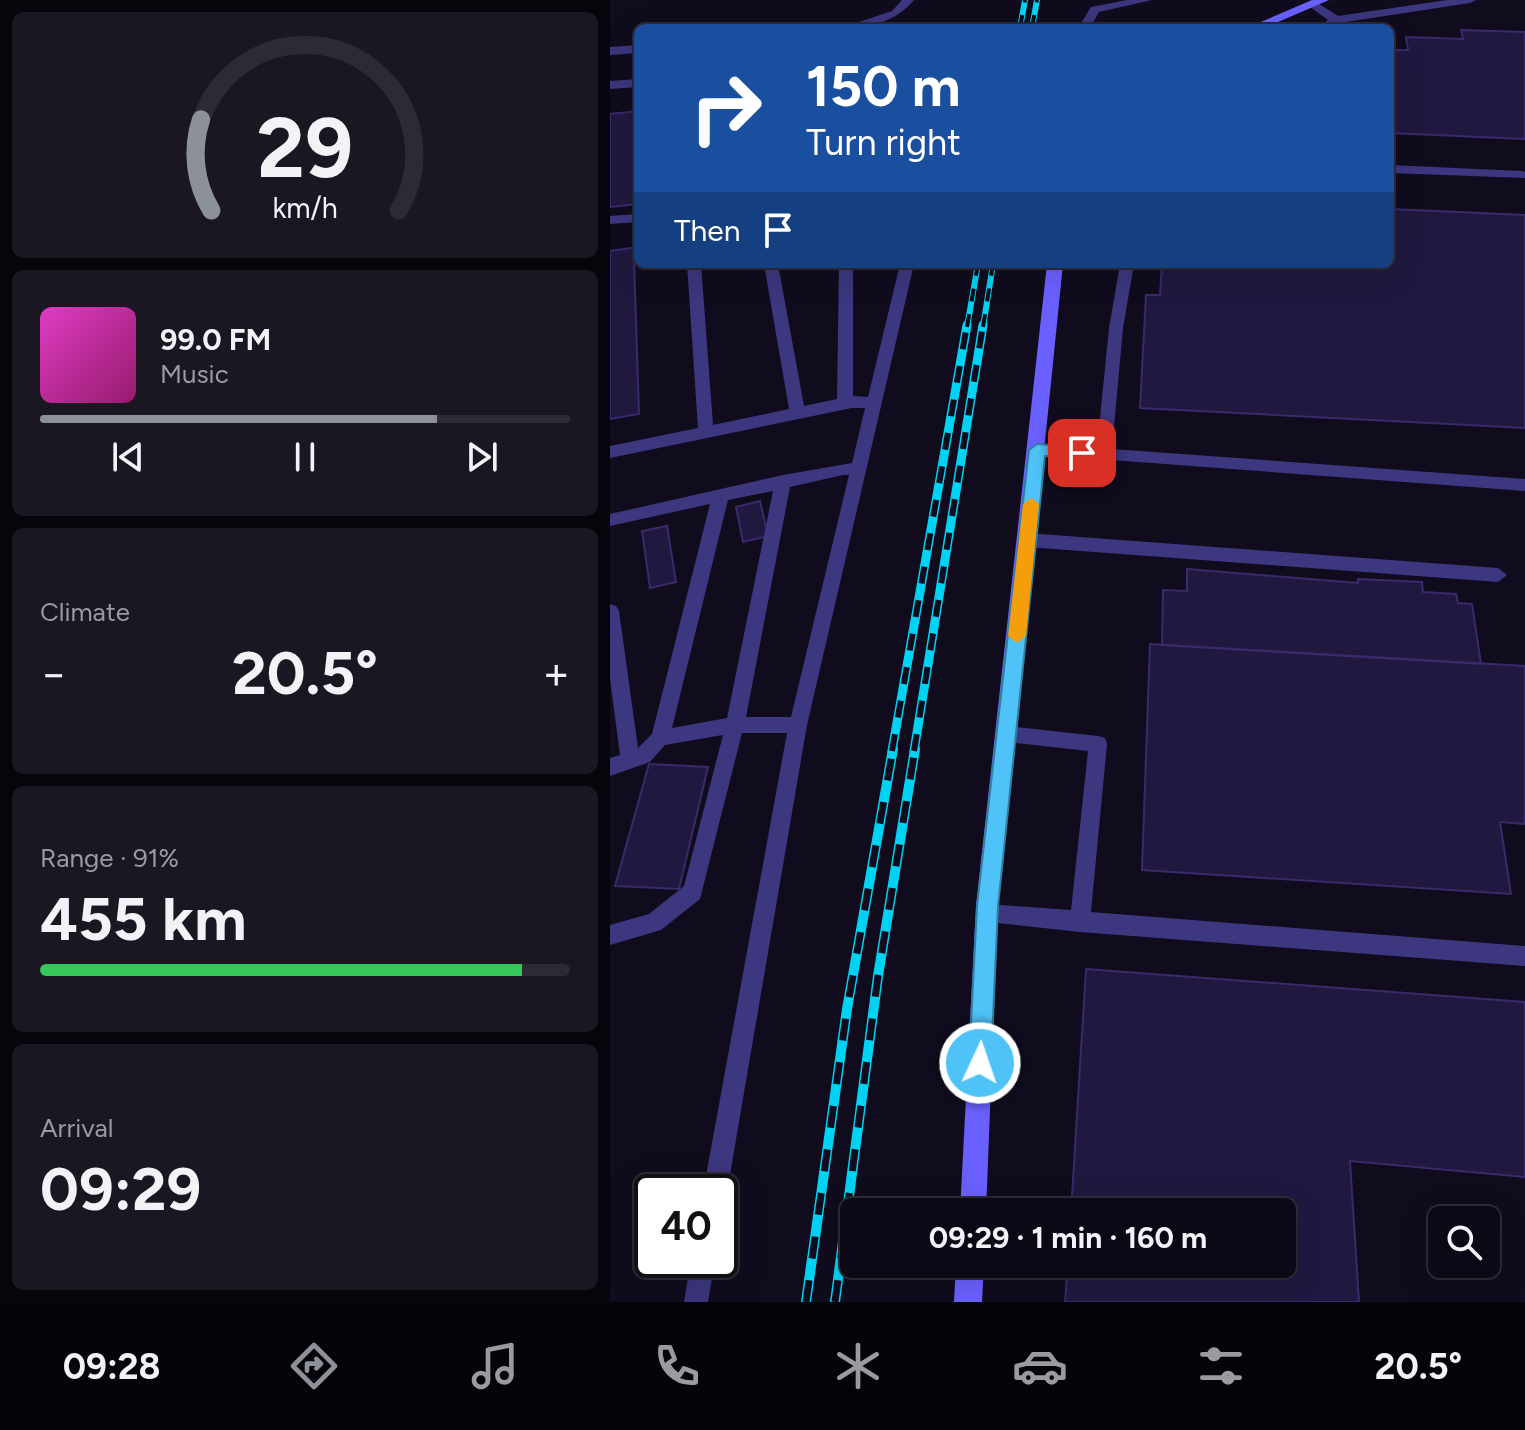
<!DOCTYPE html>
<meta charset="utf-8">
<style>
body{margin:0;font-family:Figtree,sans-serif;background:#1a1723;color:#f1f3f6;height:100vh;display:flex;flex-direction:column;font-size:30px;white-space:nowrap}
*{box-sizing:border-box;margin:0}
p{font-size:26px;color:#9a9aa1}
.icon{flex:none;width:44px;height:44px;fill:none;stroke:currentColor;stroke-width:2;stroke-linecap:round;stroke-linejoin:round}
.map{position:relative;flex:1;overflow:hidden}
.details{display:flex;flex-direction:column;gap:12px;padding:12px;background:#07050c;width:610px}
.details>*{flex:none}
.top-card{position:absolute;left:24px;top:24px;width:760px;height:244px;border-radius:12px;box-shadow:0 8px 32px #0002,0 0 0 2px #2c2a35;background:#1a4fa0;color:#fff;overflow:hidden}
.tools{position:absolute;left:818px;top:1206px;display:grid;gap:16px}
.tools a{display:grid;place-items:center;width:72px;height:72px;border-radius:12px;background:#0c0916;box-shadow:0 8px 32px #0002,0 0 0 2px #2c2a35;font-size:40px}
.speed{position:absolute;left:24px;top:1174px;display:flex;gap:16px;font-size:40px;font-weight:700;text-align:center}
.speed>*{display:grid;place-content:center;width:104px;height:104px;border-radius:50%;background:#0c0916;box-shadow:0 8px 32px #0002,0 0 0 2px #2c2a35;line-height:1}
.speed .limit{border:4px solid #111;border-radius:12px;background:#fff;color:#111}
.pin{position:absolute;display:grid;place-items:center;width:68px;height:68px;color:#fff;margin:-34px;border-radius:16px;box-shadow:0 4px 12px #0006}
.me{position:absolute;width:88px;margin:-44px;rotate:3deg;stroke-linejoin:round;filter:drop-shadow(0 0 6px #0008)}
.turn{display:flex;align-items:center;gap:28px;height:168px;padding:0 40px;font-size:36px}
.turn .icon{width:104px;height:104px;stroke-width:2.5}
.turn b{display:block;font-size:56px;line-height:68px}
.then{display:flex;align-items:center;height:76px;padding:0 40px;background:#0003;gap:16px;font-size:30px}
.big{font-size:60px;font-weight:700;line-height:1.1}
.details .widget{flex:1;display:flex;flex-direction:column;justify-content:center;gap:12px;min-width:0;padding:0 28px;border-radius:12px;background:#1a1723}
.details .dial{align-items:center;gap:0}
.dial svg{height:208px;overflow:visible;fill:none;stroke:#2c2a35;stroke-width:7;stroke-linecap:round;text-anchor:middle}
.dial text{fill:#f1f3f6;stroke:none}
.song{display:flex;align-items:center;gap:24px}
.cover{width:96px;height:96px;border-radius:12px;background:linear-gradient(135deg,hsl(310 70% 55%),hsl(320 70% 35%))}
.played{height:8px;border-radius:4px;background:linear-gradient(90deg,#8c9099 75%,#2c2a35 75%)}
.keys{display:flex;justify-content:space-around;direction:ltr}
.heat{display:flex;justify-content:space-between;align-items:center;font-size:44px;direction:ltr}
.charge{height:12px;border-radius:6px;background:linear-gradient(90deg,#34c759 91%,#2c2a35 0)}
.trip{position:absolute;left:230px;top:1198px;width:456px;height:80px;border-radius:12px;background:#0c0916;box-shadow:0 8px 32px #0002,0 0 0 2px #2c2a35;font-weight:700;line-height:80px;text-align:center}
.dock{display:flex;height:128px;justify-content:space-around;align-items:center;background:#050409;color:#9a9aa1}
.dock .icon{width:56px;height:56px}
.dock .active{color:#8c9099}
.dock b{font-size:36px;color:#f1f3f6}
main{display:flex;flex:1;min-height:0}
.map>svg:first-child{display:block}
.building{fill:#21183f;stroke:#392a6b;stroke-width:2}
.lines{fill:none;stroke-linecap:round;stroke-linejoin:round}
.lane{fill:#3c377e;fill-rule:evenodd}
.street{fill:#3c377e;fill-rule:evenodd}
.secondary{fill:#6a60ff;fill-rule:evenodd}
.rail-far2-casing{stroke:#00d2f4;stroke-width:6}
.rail-far1-casing{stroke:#00d2f4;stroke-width:9}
.rail-casing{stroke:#00d2f4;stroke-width:10}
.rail-far2{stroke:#100c1e;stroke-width:4;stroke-dasharray:13;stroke-linecap:butt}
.rail-far1{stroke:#100c1e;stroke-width:6;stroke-dasharray:17;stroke-linecap:butt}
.rail{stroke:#100c1e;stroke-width:7;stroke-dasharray:22;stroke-linecap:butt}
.route{fill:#4fc3f7;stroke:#337fa1;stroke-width:2}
.slow{fill:#f59e0b}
</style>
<main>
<section class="details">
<div class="widget dial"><svg viewBox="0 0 100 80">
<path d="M14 69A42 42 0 1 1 86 69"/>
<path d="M14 69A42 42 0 0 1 10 34" stroke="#8c9099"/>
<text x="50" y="56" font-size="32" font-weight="700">29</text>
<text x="50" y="72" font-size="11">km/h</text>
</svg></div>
<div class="widget">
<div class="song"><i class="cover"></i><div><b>99.0 FM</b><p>Music</p></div></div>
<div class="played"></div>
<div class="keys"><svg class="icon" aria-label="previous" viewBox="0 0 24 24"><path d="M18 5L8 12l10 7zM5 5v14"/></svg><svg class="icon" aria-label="pause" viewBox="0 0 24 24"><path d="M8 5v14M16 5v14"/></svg><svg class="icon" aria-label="next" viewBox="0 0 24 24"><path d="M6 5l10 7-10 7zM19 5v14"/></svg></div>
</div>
<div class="widget"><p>Climate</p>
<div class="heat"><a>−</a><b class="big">20.5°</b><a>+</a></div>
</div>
<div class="widget"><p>Range · 91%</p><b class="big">455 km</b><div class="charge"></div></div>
<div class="widget"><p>Arrival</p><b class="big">09:29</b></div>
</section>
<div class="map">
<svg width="915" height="1302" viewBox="0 0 915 1302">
<rect width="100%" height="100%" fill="#100c1e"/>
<path class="building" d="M851,30L915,32V139L780,133V50H798L796,37L853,39Z
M28,111V204L0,207V114Z
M780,209L915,215V428L530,408L536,295H550L552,264H780Z
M28,247V259L24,260L29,414L0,419V251Z
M150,501L158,536L133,542L126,507Z
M57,526L66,582L40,588L32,531Z
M577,569L748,583V579L812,582L813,592L846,594L848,603L862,604L871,664L552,645L553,590L577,591Z
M540,644L915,666V824L890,822L901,894L532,870Z
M39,764L98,767L69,889L5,886Z
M476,969L915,1002V1177L740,1161L749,1302H455L458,1264H672V1212H461Z"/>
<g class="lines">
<path class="lane" d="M292,0H304C286,22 259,28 231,28L282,11Z
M517,0H542L489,12L480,28H468L481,7Z
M837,0H866L860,3L729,23L722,28H708L718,20L696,4L706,2L728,16Z
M28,79V87L0,89V81Z
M780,165L912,171L915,172V178L780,173Z
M28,214V222L0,224V216Z
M77,264H91L103,425L179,409L154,264H168L194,406L227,399L229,264H243V396L258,397L290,264H304L197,725L117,1192L110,1202V1192H93L177,733H132L90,899L51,930L0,945V925L39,914L74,886L113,735L55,745L40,762L0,776V758L10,755L0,679V604L6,606L9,611L28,748L42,734L100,504L0,526V514L173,475L242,463L255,408H242L0,458V446L88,428ZM233,475H239L181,717H136L180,487ZM163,491L117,718L62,728L118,500Z
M510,264H524L513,328L502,449L915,479V491L421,454L419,450L427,444L487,448L499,328Z
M417,533L888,568L897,575L888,582L417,547L409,540Z
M396,726L488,736L495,738L497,744L481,912L915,946V966L470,932L370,921L367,914L370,907L377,904L461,910L478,751L396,742L389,740L387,734L389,728Z
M81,1260H105L98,1302H74Z"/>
<path class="street" d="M28,45V53L0,55V47Z"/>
<path class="secondary" d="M702,0H719L654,28H637Z
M437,264H453L388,906L376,1212H350L366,906Z
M346,1264H374L372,1302H344Z"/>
<g class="rail-far2-casing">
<path id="rail-far2" d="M410,28L415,0
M422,28L427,0
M357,327L368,264
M373,327L383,264"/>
</g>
<g class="rail-far1-casing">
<path id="rail-far1" d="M282,751L357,325
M304,751L373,325"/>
</g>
<g class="rail-casing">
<path id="rail" d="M196,1302L237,1009L283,749
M225,1302L268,976L305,749"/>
</g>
<use href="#rail-far2" class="rail-far2"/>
<use href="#rail-far1" class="rail-far1"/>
<use href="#rail" class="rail"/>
</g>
<path class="route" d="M427,444L472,447L480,453L472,459L435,456L388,906L381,1063L378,1071L370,1074L362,1071L359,1063L367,906L419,450Z"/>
<path class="slow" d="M421,498L429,504L416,636L407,643L398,636L413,504Z"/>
</svg>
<div class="tools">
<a><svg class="icon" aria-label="search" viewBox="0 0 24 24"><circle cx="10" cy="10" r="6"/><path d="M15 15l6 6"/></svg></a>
</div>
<div class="speed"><div class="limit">40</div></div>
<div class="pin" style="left:472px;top:453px;background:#d93025"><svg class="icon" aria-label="arrive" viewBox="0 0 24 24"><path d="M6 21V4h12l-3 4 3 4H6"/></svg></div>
<svg class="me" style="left:370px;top:1063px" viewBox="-20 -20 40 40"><circle r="17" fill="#4fc3f7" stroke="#fff" stroke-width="3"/><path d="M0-11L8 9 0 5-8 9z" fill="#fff"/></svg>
<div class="trip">09:29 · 1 min · 160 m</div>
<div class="top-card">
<div class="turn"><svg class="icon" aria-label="right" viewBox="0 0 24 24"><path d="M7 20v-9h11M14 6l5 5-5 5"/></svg><div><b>150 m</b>Turn right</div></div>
<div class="then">Then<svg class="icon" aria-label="arrive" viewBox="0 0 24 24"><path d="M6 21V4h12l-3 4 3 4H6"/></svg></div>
</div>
</div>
</main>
<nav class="dock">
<b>09:28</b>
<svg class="icon active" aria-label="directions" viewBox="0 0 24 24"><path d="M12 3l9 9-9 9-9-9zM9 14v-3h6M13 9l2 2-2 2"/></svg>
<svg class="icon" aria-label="music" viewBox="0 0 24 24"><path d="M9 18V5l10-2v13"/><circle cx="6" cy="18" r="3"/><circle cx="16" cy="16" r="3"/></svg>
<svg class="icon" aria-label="phone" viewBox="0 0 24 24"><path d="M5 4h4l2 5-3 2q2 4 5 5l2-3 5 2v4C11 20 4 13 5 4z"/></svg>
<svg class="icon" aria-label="climate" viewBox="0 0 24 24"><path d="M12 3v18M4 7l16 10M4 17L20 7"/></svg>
<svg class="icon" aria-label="car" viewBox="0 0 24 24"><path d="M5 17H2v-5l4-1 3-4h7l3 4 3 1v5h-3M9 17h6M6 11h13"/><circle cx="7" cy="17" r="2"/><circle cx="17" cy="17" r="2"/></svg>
<svg class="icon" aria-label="filters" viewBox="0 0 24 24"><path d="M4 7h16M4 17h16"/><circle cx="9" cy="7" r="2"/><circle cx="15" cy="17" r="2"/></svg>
<b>20.5°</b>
</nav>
